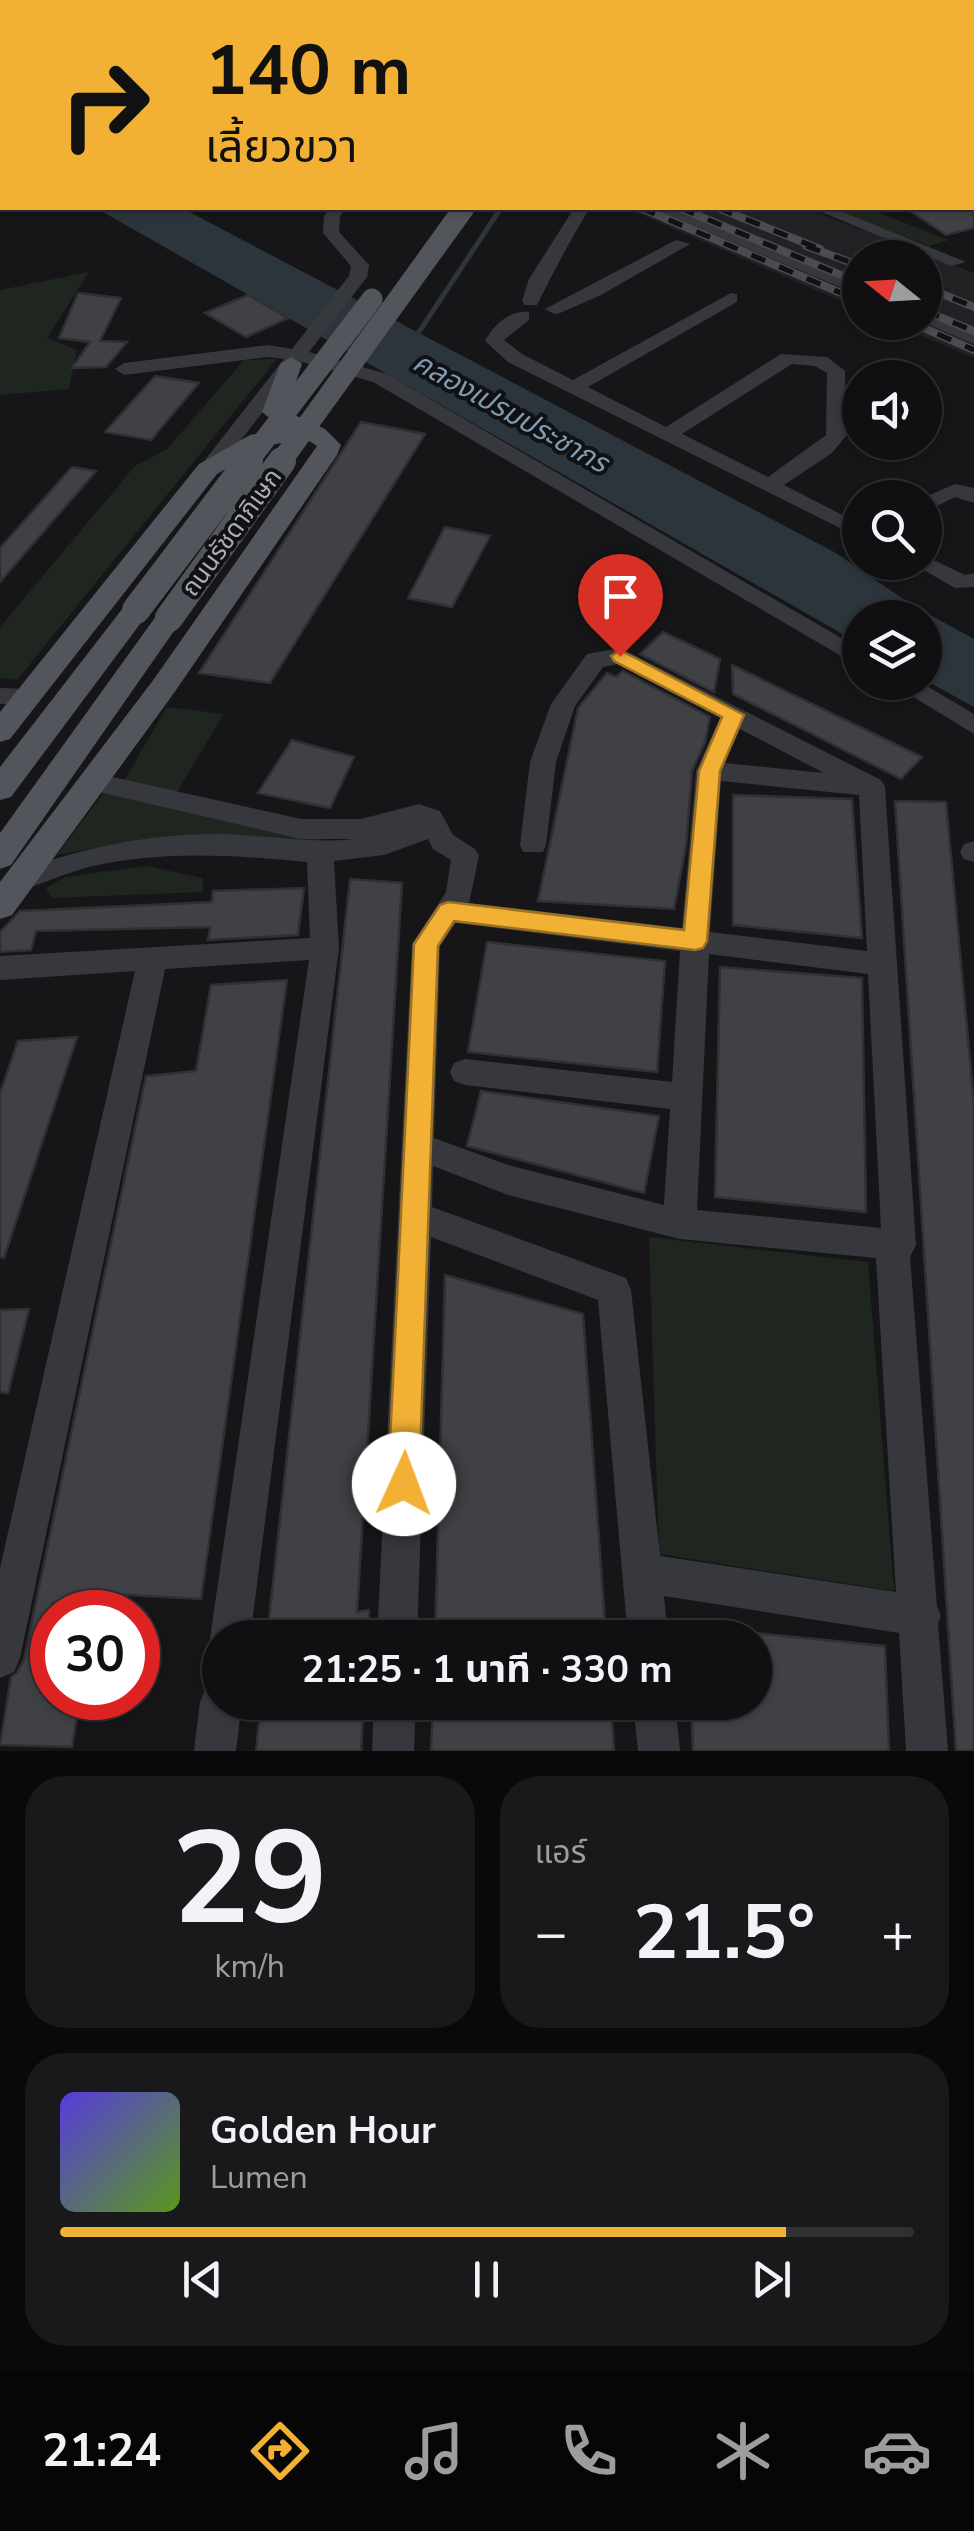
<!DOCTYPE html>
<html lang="th">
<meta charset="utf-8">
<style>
body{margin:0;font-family:"Nunito Sans","Noto Sans Thai",sans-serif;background:#19191b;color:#f1f3f6;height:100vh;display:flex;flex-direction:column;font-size:38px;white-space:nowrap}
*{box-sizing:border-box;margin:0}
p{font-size:32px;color:#9c9d9f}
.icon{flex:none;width:55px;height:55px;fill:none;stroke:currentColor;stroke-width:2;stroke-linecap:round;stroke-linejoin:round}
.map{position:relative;height:1751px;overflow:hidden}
.side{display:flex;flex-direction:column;gap:25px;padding:25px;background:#09090a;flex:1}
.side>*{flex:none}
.guide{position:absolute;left:0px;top:0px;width:975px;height:210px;box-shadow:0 2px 8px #0004,0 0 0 2px #303032;background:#f2b134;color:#111;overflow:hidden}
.needle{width:65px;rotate:288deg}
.tools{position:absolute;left:842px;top:240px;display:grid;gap:20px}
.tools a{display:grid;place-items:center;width:100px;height:100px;border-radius:50%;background:#101012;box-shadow:0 2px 8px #0004,0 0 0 2px #303032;font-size:50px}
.speed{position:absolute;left:30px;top:1590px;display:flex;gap:20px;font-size:50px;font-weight:700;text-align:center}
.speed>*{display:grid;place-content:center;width:130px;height:130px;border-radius:50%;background:#101012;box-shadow:0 2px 8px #0004,0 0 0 2px #303032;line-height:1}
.speed .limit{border:15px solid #d22;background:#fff;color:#111}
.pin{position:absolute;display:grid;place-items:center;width:85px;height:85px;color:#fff;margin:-102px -42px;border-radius:50% 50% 50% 0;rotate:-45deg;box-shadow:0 0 10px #0007}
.pin .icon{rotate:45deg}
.me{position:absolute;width:110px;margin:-55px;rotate:2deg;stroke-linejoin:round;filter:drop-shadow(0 0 8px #0008)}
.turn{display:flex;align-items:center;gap:35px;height:210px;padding:0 40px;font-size:45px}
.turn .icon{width:130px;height:130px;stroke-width:2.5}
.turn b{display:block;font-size:70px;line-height:85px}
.big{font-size:75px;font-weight:700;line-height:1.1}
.side .tile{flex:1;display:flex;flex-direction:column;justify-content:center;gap:15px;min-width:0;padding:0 35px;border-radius:40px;background:#19191b}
.side .dial{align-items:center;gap:0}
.dial b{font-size:130px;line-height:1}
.song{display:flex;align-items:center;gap:30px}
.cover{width:120px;height:120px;border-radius:15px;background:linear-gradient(135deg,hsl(250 70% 55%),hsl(90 70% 35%))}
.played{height:10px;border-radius:5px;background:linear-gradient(90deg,#f2b134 85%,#303032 85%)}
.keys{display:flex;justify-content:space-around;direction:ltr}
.heat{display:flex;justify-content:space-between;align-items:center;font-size:55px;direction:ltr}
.side .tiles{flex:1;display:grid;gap:25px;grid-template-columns:1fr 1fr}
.tile:last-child{grid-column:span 2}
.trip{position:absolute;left:202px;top:1620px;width:570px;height:100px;border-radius:50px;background:#101012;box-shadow:0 2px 8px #0004,0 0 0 2px #303032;font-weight:700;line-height:100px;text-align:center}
.menu{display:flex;height:160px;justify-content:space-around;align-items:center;background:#060607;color:#9c9d9f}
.menu .icon{width:70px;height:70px}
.menu .current{color:#f2b134}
.menu b{font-size:45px;color:#f1f3f6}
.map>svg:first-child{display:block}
.built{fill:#222225}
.green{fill:#1e261f}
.water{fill:#2c353c}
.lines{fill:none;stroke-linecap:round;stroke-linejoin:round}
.stream{stroke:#2c353c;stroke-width:5}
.building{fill:#404145;stroke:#303034;stroke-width:2.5}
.minor{fill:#37383d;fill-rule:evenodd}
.major{fill:#53555c;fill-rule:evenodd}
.rail-far1-casing{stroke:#4a4c52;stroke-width:6}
.rail-casing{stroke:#4a4c52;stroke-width:8}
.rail-far1{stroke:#111113;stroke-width:4;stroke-dasharray:11;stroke-linecap:butt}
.rail{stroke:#111113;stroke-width:5;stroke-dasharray:15;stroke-linecap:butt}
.major-bridge-far1{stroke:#53555c;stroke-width:21}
.major-bridge{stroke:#53555c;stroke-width:28}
.route{fill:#f2b134;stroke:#9d7322;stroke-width:2.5}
.labels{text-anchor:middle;stroke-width:8;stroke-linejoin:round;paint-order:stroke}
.far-street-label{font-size:25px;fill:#a8adb8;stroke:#111113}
.far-water-label{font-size:28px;font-style:italic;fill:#7f9bb3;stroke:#111113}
</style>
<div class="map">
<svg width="974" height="1751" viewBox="0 0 974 1751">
<rect width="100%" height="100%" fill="#161618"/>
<path class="built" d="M625,208H806L974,273V358L892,323L925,322V258H860V309Z"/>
<path class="green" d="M829,208H866L949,240L929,246Z
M89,272L47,338L77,350L69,389L0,395V290Z
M277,359L17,680L0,678V627L135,466L167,449L244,360Z
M167,707L224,714L177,792L124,781Z
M105,791L327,838L308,844L132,841L57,855Z
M146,866L203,878V892L52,898L46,888L65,877Z
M649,1237L868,1262L894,1591L659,1554Z"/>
<path class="water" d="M96,208H182L836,553L912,605L974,639V707L925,680V618H860V644Z"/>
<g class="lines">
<path class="stream" d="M413,341L501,208"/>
</g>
<path class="building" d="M906,208H974V228L946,235Z
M78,293L121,298L100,341L127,342L106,367L72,368L90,342L59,338Z
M248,295L288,318L246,337L205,313Z
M155,376L199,383L151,440L105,432Z
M361,422L425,434L270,683L199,673Z
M72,467L96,471L0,582V548Z
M445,527L490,536L452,607L408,598Z
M663,632L720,659L714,692L640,654Z
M732,665L922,757L901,779L733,694Z
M623,671L710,717L705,742L692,771L686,846L674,909L538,901L578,708L607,673L616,677Z
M292,740L354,757L330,808L258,793Z
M733,795L852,799L862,938L733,925Z
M895,801L946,802L974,1104V1751H956Z
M350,879L402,883L357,1612L369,1610L368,1638H267Z
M304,888L298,935L208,940L210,927L36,931L31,950L0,952V932L20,911L212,902L213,891Z
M487,942L665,961L657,1072L468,1052Z
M720,967L862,978L866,1212L715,1197Z
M287,980L201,1599L93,1593L91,1602L52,1603V1698H80L72,1747L0,1745L11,1677L17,1673L24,1659L146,1076L196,1071L211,985Z
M77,1037L4,1258L0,1257V1093L18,1041Z
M481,1091L659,1116L644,1193L467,1146Z
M445,1275L583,1314L606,1638H435Z
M29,1309L8,1393L0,1392V1310Z
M755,1633L885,1646L889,1751H693L691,1702H755Z
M261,1702H364L361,1751H256Z
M433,1702H611L614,1751H431Z"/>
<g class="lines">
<path class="minor" d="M143,0H161L162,2H144Z
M284,0H301L302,2H285Z
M909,0H922L923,2H910Z
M972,58H974V67H972Z
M972,96H974V104H972Z
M330,208H346L340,216L339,232L369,265L367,277L309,352L387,374L860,649V667L373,382L302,362L215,473H201L198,469L201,465L284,359L268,357L124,375L115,369L124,363L268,345L292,349L349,276L351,266L323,233L324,216Z
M565,208H586L588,211C569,242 553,273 537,305H525L522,301L529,279L571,213Z
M650,208H671L860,284V295Z
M812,208H833L966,262L951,266Z
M676,240L690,244L601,295L560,313L554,314L545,309Z
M731,293L737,294V302L588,387L666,427L781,354L827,357L845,371L846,436L832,453L784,485L860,524V538L508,362L485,341C493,325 511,309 529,312V320L504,340L522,354L573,380ZM792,364L815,366L827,373L826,435L768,477L682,434Z
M925,312L974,331V344L923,322Z
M955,484L974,488V503L955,497L925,512L923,498Z
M925,556L965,575L974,573V587L955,588L910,562H925Z
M620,648L881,780L885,787L916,1245L910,1257L937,1606L941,1616L938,1623L948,1751H906L899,1633L664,1596L668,1638H628L598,1300L431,1237L417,1638H377L412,944L446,892L451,860L433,849L428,839L384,855L334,861L339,948L250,1638H220V1654L210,1638L309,960L165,969L20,1658L14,1672L0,1678V1568L135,971L0,980V956L310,938L307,862C233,855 162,850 89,867C66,873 44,883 22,890L12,887L8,880L12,873C82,848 148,833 223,834C267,835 309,844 353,839H301L86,789L82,782L86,775L95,773L301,819H361L419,804L440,811L453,835L475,849L479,856L469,903L682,928L696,771L720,718L617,664L603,667L575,706L556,762L546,845L543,852H523L520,845L530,762L551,704L587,654ZM740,729L824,773L725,763ZM721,781L859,795L867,951L710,932ZM456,923L680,951L672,1082L465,1059L454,1063L450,1072L454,1081L465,1085L670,1109L664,1205L508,1165L434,1138L440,946ZM709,954L868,974L881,1228L697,1210ZM433,1166L508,1195L680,1239L876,1258L896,1592L660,1556L631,1290L626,1278L432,1207Z
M889,682H920L974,714V734Z
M0,688L27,689L39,697L27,705L0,704Z
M974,841V862L964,859L960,852L964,844Z
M220,1682V1702H242L236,1751H194L200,1702L206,1687Z
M374,1702H416L414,1751H372Z
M633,1702H675L680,1751H638Z"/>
<path class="major" d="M607,0H630L631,2H608Z
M790,0H805L806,2H791Z
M972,165H974V176H972Z
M291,357L302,364L286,411L325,429L341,445L337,455L174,693L12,915L0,919V882L154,679L317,446L301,436L298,440L265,446L217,474L10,739L0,742V712L199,464L250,435L283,429L262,412L280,364Z
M136,601L146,604L150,610L146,616L11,797L0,800V767L126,604Z
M169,609L179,612L183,618L11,865L0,869V833L159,612Z"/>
<g class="rail-far1-casing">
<path id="rail-far1" d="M150,0L156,2
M187,0L194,2
M219,0L225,2"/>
</g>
<g class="rail-casing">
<path id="rail" d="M641,208L860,301
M680,208L860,283
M718,208L820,249
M806,246L858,265
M925,287L974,307
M925,311L974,331
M910,322L974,350"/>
</g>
<use href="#rail-far1" class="rail-far1"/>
<use href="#rail" class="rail"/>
<path class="major-bridge-far1" d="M247,463L372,299
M280,463L464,208"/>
<path class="major-bridge" d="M136,610L249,461
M169,618L282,461"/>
</g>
<path class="route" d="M620,650L744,715L720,771L707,941L703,948L695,950L454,921L438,946L419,1484L415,1495L404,1500L392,1495L388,1484L414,944L440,905L448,902L684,930L699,771L722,717L614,661L611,656Z"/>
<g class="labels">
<g class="far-street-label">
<text transform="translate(231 532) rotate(-54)" y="9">ถนนรัชดาภิเษก</text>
</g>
<g class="far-water-label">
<text transform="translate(511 412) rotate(29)" y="10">คลองเปรมประชากร</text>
</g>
</g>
</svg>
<div class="tools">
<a><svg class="needle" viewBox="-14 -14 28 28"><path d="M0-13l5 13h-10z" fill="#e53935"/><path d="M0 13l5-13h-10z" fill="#9c9d9f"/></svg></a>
<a><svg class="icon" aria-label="sound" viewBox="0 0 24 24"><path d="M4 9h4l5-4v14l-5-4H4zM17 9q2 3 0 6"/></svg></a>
<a><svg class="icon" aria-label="search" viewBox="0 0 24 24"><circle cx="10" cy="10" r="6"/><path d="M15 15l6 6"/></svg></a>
<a><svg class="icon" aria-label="layers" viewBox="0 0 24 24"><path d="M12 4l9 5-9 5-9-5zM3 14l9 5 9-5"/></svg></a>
</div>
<div class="speed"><div class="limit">30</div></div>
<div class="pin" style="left:620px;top:656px;background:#d93025"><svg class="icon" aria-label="arrive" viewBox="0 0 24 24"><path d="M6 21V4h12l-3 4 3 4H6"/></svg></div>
<svg class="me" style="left:404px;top:1484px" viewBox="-20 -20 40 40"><circle r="19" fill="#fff"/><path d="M0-13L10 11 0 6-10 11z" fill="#f2b134"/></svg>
<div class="trip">21:25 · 1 นาที · 330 m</div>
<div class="guide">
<div class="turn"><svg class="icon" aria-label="right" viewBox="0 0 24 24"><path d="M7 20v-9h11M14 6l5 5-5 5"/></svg><div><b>140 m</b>เลี้ยวขวา</div></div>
</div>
</div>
<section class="side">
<div class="tiles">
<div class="tile dial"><b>29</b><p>km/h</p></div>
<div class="tile"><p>แอร์</p>
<div class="heat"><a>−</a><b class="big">21.5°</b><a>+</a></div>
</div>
<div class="tile">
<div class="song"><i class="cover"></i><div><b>Golden Hour</b><p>Lumen</p></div></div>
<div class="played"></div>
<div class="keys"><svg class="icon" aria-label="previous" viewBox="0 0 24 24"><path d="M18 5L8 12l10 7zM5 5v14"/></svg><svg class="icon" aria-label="pause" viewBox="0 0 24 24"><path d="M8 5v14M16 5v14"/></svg><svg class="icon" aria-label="next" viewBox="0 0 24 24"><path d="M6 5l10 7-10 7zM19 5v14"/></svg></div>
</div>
</div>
</section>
<nav class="menu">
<b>21:24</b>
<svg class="icon current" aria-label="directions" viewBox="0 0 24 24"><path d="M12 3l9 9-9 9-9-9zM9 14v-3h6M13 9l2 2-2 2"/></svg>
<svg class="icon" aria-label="music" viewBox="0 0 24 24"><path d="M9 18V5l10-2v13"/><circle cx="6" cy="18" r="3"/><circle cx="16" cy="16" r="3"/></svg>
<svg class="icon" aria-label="phone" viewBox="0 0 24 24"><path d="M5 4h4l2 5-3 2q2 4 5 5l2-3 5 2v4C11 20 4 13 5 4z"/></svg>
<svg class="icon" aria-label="climate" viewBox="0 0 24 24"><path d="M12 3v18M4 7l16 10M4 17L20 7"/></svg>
<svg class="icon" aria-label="car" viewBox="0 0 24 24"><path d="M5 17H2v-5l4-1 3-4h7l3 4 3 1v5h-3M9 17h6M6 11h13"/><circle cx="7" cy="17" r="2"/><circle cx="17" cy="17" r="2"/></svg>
</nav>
